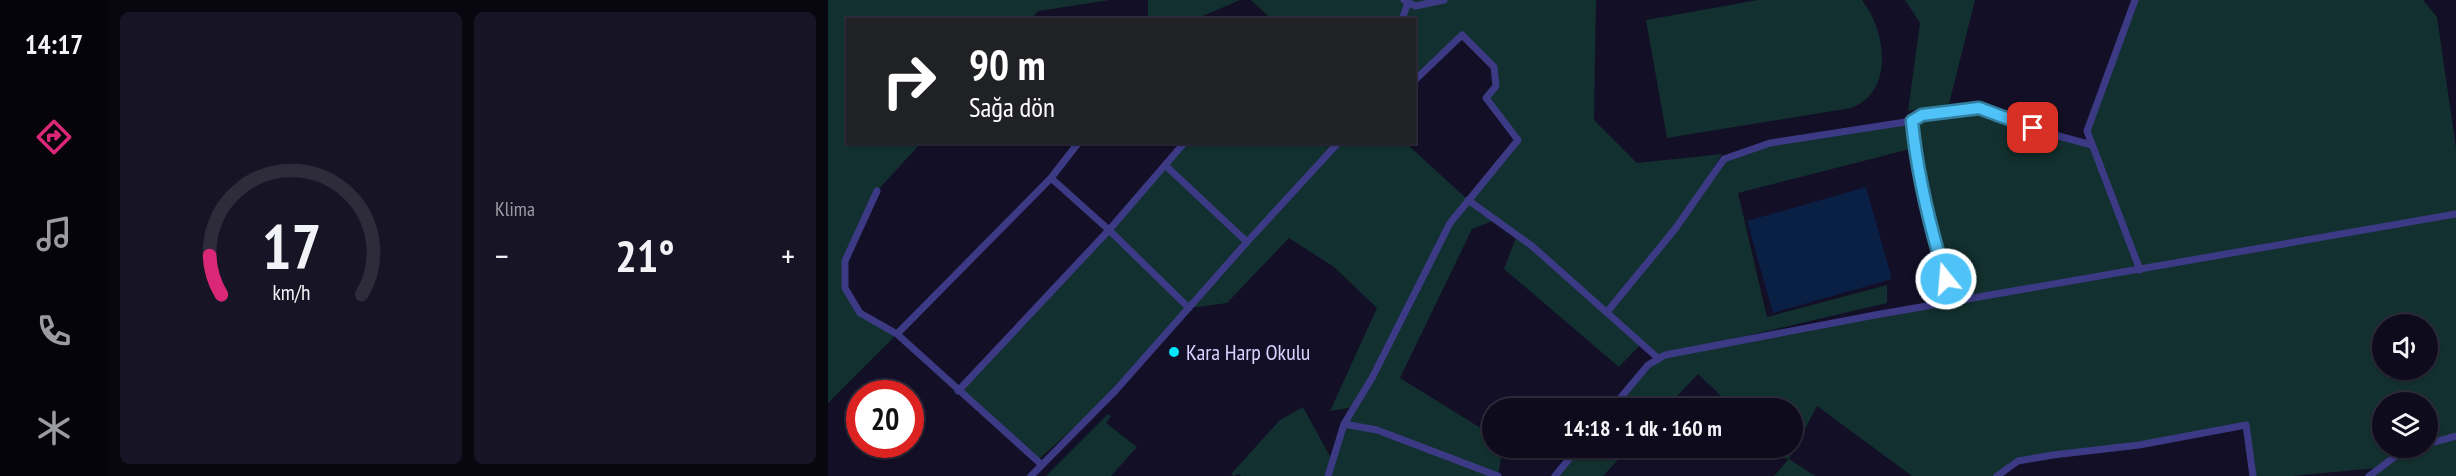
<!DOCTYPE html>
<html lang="tr">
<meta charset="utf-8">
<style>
body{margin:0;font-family:"PT Sans Narrow",sans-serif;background:#171425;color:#f1f3f6;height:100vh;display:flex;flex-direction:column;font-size:22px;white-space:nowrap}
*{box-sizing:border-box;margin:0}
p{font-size:20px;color:#9b9ba3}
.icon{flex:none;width:33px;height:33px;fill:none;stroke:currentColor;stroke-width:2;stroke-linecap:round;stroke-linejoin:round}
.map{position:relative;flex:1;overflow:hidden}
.side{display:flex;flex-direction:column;gap:12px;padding:12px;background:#08060f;width:720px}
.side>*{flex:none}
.banner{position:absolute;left:18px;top:18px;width:570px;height:126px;border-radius:0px;box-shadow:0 2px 4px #0004,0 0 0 2px #2e2b3b;background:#202124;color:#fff;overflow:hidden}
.tools{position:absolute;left:1544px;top:314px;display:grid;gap:12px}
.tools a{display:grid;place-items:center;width:66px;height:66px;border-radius:50%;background:#0e0b1c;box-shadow:0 2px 4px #0004,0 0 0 2px #2e2b3b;font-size:30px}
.speed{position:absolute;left:18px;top:380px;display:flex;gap:12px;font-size:30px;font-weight:700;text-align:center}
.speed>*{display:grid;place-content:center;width:78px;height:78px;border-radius:50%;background:#0e0b1c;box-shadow:0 2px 4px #0004,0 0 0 2px #2e2b3b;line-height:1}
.speed .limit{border:9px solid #d22;background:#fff;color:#111}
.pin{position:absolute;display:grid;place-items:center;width:51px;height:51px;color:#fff;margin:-26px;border-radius:12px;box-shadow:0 3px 9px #0006}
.me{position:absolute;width:66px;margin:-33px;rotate:343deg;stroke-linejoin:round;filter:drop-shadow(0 0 4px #0008)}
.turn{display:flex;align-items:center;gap:21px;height:126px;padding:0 24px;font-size:27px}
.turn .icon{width:78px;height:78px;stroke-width:2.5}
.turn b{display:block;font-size:42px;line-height:51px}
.big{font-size:45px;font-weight:800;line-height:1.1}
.side .widget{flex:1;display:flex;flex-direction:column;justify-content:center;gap:9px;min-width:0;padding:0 21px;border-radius:9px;background:#171425}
.side .dial{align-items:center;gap:0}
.dial svg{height:156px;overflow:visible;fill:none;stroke:#2e2b3b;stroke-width:7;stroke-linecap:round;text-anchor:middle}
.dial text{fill:#f1f3f6;stroke:none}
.heat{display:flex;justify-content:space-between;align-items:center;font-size:33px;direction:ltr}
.side .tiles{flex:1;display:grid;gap:12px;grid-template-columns:repeat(2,1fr)}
.trip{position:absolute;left:654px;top:398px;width:321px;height:60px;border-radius:30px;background:#0e0b1c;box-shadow:0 2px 4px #0004,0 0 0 2px #2e2b3b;font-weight:800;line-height:60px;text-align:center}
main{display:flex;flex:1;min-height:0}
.tab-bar{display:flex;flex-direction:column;width:108px;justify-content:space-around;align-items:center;background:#06040b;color:#9b9ba3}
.tab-bar .icon{width:42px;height:42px}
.tab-bar .selected{color:#db2777}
.tab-bar b{font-size:27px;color:#f1f3f6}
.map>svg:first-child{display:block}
.green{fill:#12302f;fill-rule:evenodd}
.water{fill:#0a1f44}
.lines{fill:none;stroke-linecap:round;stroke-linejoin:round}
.service{stroke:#3d3a85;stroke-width:7}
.route-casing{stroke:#337fa1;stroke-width:15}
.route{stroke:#4fc3f7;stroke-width:10}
.poi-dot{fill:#00e5ff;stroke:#130f26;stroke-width:2}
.labels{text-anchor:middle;stroke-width:6;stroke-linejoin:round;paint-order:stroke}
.poi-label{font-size:22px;fill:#d9d4ff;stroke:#130f26;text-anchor:start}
</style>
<main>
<nav class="tab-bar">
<b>14:17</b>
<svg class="icon selected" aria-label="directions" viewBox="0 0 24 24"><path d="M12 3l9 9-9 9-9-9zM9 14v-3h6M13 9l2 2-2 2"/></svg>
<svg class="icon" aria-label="music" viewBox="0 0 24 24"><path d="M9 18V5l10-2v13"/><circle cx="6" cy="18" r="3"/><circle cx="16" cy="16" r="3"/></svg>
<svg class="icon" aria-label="phone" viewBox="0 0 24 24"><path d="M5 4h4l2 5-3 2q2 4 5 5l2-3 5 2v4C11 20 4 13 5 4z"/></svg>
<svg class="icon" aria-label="climate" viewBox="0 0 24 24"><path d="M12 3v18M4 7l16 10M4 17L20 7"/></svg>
</nav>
<section class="side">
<div class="tiles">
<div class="widget dial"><svg viewBox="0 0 100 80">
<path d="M14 69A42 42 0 1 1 86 69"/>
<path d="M14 69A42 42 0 0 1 8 49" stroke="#db2777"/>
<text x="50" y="56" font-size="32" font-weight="700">17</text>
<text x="50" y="72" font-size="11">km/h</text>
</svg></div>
<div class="widget"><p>Klima</p>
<div class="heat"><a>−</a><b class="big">21°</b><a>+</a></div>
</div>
</div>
</section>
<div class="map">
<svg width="1628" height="476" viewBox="0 0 1628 476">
<rect width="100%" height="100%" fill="#130f26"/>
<path class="green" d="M0,0H282L210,11L203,19L20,20V142L93,143L49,191L17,261V288L32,313L69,334L0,403Z
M320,0H412L368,19L320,20Z
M423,0H768L766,120L809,163L894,154L856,214L896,159L942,143L1084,121L1094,115L1151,108L1264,145L1259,131L1307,0H1595L1609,17L1628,148V476H1541L1549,468L1464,476H1425L1418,425L1190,461L1169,476H1084L989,406L961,459L987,476H946L960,460L947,447H964V408H906L870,374L838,408H784L830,359L814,343L791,367L676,269L689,235L667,220L644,229L572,378L664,435V447H675L670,476H413L411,474L406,476L403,474L452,420L475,407L504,460L526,407L502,411L549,308L506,267L461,238L399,303L361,308L288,390L210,460L130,391L357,143H578L640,200L690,140L658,98L668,86L666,67L635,36L587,81L586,20L443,19ZM1086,148L1125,302L837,355L1059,303V285L939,317L910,193ZM1554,324H1599V369H1554ZM1554,402H1599V447H1554Z
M930,0H1034C1058,30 1067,92 1023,108L839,138L818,20Z
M1077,0H1147L1121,104L1080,111L1092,23Z
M280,414L283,416L278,423L309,447L283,476H218Z
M751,447H802L775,476H727Z"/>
<path class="water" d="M1038,187L1064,279L945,313L919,221Z"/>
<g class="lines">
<path class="service" d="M576,0L587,6L616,0
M1307,0L1259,131L1312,270
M574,20L580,2
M337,165L419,242
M223,178L251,142
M49,191L17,261V288L32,313L69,334L214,465
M640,200L704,246L831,359
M1125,302C1107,242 1090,183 1084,121L1094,115L1151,108L1223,134L1264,145
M779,312L847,229L896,159L942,143L1084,121
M69,334L223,178L281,230L357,142
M130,391L281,230L361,308
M784,408L820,365L837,355L1047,315L1628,214
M516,424L549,430L670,476
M1599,444L1628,436
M203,476L288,390L419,242L511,142
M500,476L516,424L544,378L622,223L690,140L658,98L668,86L666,67L634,35L586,81
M727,476L751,447
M1169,476L1190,461L1225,455L1311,445L1418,425L1425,476
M1541,476L1568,456L1592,447"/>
</g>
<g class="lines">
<g class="route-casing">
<path id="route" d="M1118,279C1102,227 1089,175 1084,121L1094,115L1151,108L1205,128"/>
</g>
<use href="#route" class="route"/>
</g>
<circle class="poi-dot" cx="346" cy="352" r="6"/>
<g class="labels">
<g class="poi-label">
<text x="358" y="360">Kara Harp Okulu</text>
</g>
</g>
</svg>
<div class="tools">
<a><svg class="icon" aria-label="sound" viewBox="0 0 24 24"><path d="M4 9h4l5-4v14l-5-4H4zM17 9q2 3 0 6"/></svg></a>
<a><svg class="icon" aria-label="layers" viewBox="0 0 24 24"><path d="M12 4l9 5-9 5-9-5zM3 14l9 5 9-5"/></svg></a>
</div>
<div class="speed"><div class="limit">20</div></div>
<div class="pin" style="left:1205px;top:128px;background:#d93025"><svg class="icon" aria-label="arrive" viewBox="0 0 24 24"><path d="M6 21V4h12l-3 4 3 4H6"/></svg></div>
<svg class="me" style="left:1118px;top:279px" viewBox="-20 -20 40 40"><circle r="17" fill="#4fc3f7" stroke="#fff" stroke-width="3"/><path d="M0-11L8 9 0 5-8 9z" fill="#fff"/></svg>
<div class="trip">14:18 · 1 dk · 160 m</div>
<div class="banner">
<div class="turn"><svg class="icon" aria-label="right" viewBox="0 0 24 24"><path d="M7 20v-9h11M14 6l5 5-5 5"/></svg><div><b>90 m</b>Sağa dön</div></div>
</div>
</div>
</main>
